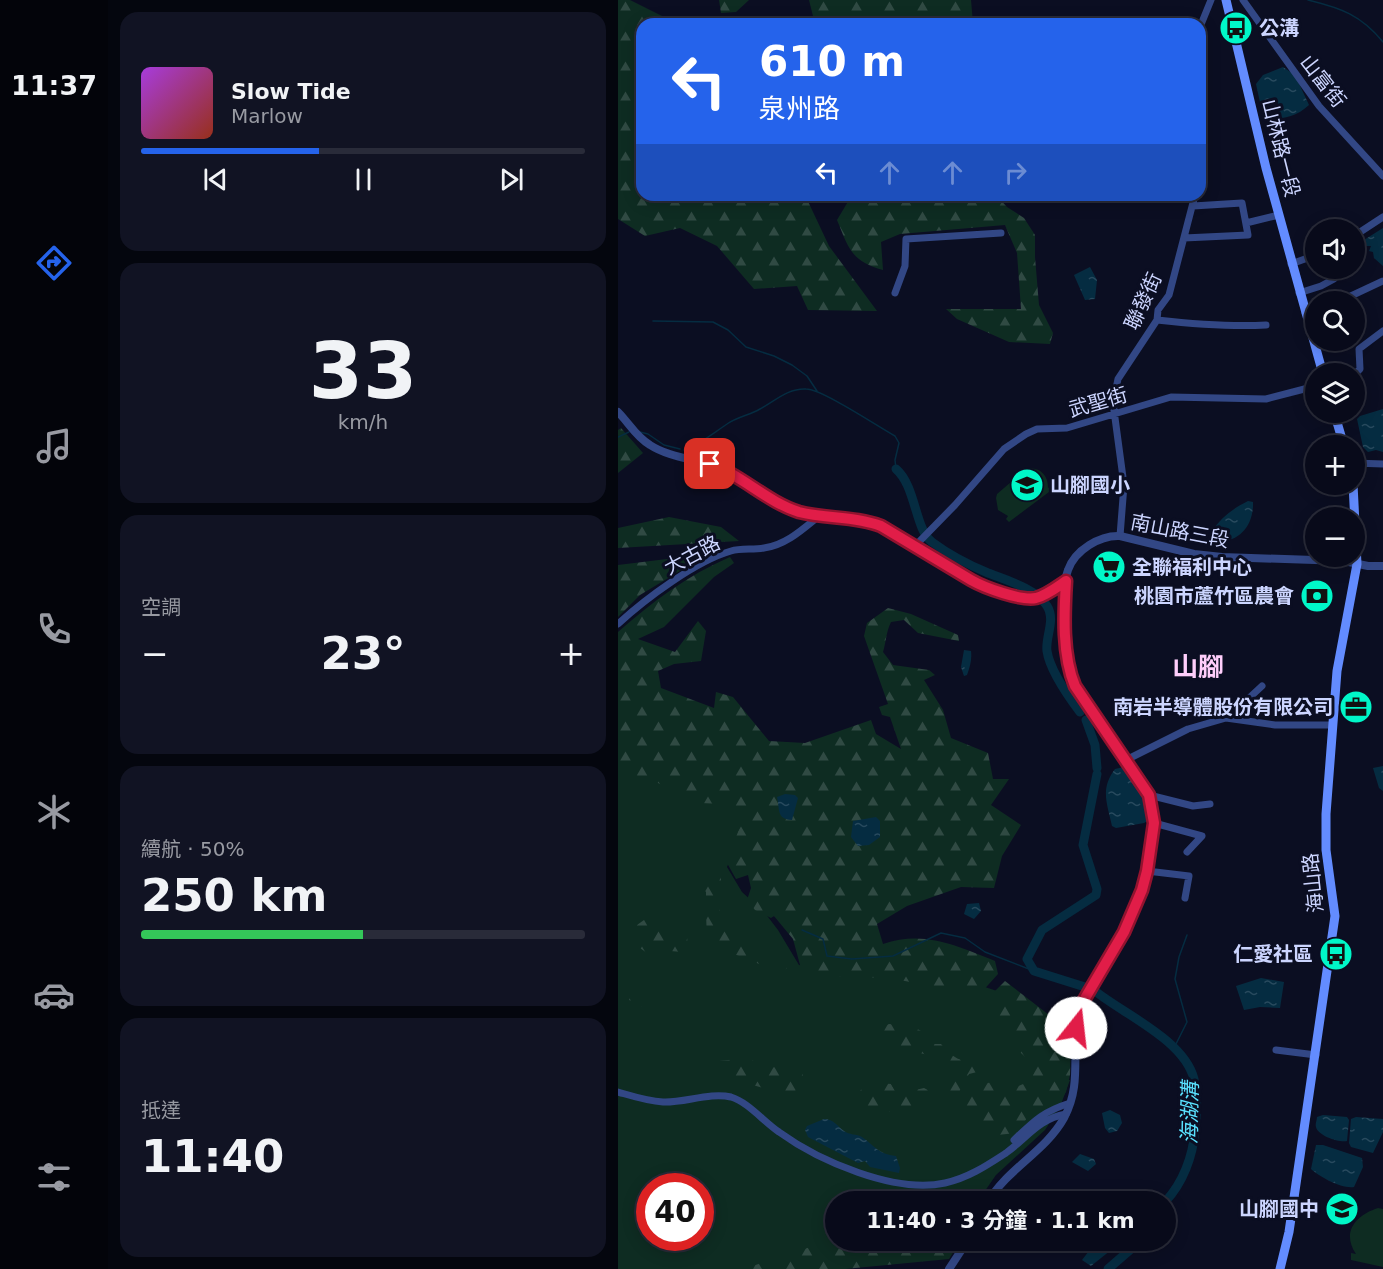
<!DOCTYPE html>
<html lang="zh-TW">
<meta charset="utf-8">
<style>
body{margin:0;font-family:"DejaVu Sans","Noto Sans TC",sans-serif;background:#111323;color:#f1f3f6;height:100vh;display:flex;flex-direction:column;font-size:22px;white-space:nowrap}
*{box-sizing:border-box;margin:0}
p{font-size:20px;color:#989aa2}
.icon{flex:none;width:33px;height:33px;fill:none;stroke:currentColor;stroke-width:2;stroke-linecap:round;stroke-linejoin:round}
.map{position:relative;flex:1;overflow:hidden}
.details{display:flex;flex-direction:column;gap:12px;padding:12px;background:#04060e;width:510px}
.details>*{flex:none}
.hud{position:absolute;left:18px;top:18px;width:570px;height:183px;border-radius:18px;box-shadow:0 3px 15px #0003,0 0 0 2px #292b39;background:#2563eb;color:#fff;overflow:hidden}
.tools{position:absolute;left:687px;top:219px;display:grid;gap:12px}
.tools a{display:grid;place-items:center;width:60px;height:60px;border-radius:50%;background:#080a1a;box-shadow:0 3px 15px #0003,0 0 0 2px #292b39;font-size:30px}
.speed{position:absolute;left:18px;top:1173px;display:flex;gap:12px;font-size:30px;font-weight:700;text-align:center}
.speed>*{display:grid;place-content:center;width:78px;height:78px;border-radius:50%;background:#080a1a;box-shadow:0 3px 15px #0003,0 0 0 2px #292b39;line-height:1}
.speed .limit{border:9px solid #d22;background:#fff;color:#111}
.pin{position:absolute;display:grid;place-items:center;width:51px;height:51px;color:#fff;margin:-26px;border-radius:12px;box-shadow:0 3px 9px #0006}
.me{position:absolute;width:66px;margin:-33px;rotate:16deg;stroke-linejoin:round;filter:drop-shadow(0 0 4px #0008)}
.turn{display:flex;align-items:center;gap:21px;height:126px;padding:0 24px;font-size:27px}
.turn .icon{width:78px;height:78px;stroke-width:2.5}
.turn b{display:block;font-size:42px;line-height:51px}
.lanes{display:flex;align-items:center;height:57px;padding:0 24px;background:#0003;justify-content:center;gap:30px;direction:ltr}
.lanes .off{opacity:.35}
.big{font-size:45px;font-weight:700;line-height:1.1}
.details .card{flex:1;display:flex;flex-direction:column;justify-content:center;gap:9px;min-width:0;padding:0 21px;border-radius:18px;background:#111323}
.details .dial{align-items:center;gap:0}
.dial b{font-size:78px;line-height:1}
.song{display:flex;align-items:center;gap:18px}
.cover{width:72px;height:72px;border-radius:9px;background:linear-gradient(135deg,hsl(280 70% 55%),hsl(10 70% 35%))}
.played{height:6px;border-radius:3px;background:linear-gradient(90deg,#2563eb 40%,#292b39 40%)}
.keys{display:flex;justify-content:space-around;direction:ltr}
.heat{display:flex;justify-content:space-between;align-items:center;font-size:33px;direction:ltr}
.charge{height:9px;border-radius:4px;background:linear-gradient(90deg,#34c759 50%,#292b39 0)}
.trip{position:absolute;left:207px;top:1191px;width:351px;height:60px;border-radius:30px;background:#080a1a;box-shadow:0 3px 15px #0003,0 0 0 2px #292b39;font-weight:700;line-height:60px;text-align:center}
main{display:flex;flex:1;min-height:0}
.dock{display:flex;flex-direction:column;width:108px;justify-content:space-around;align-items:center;background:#03040a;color:#989aa2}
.dock .icon{width:42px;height:42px}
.dock .on{color:#2563eb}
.dock b{font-size:27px;color:#f1f3f6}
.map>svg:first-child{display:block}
.grass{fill:#0e2c22;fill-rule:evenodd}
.forest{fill:url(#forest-firs)}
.water{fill:url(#water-ripples)}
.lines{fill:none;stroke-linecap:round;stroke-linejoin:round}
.stream{stroke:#052c41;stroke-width:1.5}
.river{stroke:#052c41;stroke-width:9}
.minor{stroke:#324785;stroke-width:7}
.tertiary{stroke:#324785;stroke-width:8}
.secondary{stroke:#638cff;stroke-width:9}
.route-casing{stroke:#92132f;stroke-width:15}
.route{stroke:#e11d48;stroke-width:10}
.labels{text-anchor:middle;stroke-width:6;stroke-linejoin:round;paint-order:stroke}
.poi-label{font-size:20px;font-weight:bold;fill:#ccd5ff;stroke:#0b0e22;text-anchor:end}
.street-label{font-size:20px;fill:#ccd5ff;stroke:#0b0e22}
.water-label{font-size:21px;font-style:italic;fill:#5ae2ff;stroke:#0b0e22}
.district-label{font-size:26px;font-weight:bold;fill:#ffcefb;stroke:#0b0e22}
</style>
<main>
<nav class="dock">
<b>11:37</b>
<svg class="icon on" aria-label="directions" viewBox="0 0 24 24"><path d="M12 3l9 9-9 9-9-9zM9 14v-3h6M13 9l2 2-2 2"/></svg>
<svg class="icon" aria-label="music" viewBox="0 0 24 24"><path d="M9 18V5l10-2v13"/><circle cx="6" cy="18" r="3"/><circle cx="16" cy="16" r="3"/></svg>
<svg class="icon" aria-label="phone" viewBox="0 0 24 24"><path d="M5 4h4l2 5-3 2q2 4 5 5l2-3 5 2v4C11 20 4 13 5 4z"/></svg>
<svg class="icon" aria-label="climate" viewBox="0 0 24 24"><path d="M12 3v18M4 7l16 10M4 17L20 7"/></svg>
<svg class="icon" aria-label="car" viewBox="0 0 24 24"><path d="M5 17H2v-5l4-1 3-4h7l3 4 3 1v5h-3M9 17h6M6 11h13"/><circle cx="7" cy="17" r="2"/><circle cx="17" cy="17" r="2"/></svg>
<svg class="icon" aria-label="filters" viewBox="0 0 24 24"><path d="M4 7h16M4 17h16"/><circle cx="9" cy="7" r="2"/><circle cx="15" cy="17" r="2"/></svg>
</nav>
<section class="details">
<div class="card">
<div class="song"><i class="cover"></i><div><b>Slow Tide</b><p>Marlow</p></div></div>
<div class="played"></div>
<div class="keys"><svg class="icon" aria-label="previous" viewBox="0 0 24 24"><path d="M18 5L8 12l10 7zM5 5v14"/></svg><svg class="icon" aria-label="pause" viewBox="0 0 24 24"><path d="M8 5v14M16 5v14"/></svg><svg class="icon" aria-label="next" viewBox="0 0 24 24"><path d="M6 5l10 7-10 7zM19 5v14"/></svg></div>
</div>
<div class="card dial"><b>33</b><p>km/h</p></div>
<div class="card"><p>空調</p>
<div class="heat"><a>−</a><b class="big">23°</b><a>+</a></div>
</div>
<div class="card"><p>續航 · 50%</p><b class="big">250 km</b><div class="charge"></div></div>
<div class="card"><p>抵達</p><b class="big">11:40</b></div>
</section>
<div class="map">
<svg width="765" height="1269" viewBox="0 0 765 1269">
<defs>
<pattern id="forest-firs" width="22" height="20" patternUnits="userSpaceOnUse" patternTransform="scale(1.5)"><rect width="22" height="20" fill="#0e2c22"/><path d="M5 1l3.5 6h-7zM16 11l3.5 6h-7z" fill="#304a43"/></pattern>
<pattern id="water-ripples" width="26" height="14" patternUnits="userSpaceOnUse" patternTransform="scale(1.5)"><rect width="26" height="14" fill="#052c41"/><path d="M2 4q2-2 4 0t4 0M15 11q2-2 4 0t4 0" fill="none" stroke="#284a5e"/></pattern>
</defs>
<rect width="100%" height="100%" fill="#0b0e22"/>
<path class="grass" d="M412,468C424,469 430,476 430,488L433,486L435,489L391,522L388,519L390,516L380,510L378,498L379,494L407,470Z
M0,761L113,800L126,829L109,867L124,892L147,913L160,930L181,965L337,977L379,991L428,1078L452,1080L442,1107L427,1130L378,1175L360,1201L218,1202V1240L155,1269H0ZM32,1186H82V1238H32Z
M760,1208L765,1209V1267L733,1260V1253L738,1254C723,1232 738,1215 760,1208Z"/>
<path class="forest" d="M0,0H12L60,24H24V195H187L211,246L259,311L190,310L179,286L136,289L99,246L62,228L27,236L0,219Z
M101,0H131L118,12L103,13Z
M191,0H353L355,24H194L196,20Z
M234,195H378L389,207L406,218L417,235V257L421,305L435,333L432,344L391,342L339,319L328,309H403L399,253L387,225L282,234L263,242L265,270C233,261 231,249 219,220Z
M3,428L25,453L0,473V430Z
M51,517L103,527L121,541L0,548V528Z
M90,554L22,595L0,617V565Z
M112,557L116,563L96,577L46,627L20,639L57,652L80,621L88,631L83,661L56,664L40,671L43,688L96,708L98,692L115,697L151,741L187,743L253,720L258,734L283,749L272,717L264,715L261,707L270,704L246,636L249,623L270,608L293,614L340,635L341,641L300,633L286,620L273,622C268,632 268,642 265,652L275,665L311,670L317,675L306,680L325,710L333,738L370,753L375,779H391L373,805L403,825L384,856L376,888L343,887L289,906L259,924L265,944C307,930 338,946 377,961L380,974L361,995L271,978L185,976L175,939L156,916L153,918L137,910L129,900L133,888L130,875L118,879L109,863L122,826L113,808L105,804L83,803L27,777L0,773V632C34,602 70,575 112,557Z
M88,872L102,874L103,880L98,899L109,933L138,954L164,961L169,968L164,972C152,968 95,948 90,939C88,935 88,899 88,892L80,883Z
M26,920C44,920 54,929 69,937L70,946L64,952L41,950L29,953L22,948L19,932V925Z
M387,981L435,1018L453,1040L452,1075L448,1092L441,1103L412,1114L398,1133L370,1136L358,1132L347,1109L346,1100C356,1089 362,1083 377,1082L379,1088L388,1091L410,1082L416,1073L414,1063L394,1045L398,1037L387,1030L377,1016L378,1010L376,992Z
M17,995L25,997L27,1003L21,1009L14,1006L11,999Z
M271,1024L294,1026L312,1036L313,1044H323C336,1059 341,1061 361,1063L359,1072L351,1074L340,1094H329L327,1088L330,1071L325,1062L313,1056L291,1050L258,1036L259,1029Z
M128,1058C135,1060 144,1066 151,1067C162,1068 170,1064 181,1066L186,1078L180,1089L174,1093L149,1089L114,1079L99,1072L96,1066L101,1061Z
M255,1077L262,1083L273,1084L279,1094L276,1102L283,1100L293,1091L306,1088L317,1094V1100C306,1109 303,1105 290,1109C270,1115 260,1111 240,1103C239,1091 246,1085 255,1077Z
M217,1239L327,1240L330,1242L342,1241L331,1259L227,1269H125Z"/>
<path class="water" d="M665,67L677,75L691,105C678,117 667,118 650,120L645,116L638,84L645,75Z
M765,228V266L756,258L755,252L751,251L753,246H747L746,240Z
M472,267L479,280L477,299L467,300L456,275Z
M765,409V452L758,450L750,452L745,447L739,419L742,416Z
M630,501L635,502C636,527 619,545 594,541L593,532C603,518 614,509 630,501Z
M346,650L353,651C354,660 352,667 349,675L346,676L343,667Z
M765,766V791L761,788L755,768Z
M506,767C519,783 528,799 531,820L526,823L498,828L494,826C489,803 482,789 497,769Z
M167,794L177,795L180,798L174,820C158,819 162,809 159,797Z
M258,817L262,821V837L251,845L240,846L233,837L235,821Z
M361,903L363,911L356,919L346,914L349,904Z
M643,978L666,982L662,1008L642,1007L626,1010L618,986Z
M492,1110L502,1115L504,1123L499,1131L491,1133L487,1128L484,1113Z
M705,1115L729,1117L731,1120L729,1141C722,1143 700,1136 698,1127C697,1124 699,1120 699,1117Z
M738,1117L765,1119V1132L755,1153L733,1147L731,1143L733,1119Z
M206,1119C216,1119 219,1126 226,1131C231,1135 239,1134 244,1137C257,1146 260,1154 278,1156L282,1168L281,1173L252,1167L247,1161L240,1163L190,1137L187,1130L189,1126Z
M698,1145H705L744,1158L745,1167L736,1187C724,1189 702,1177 693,1169Z
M462,1154L476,1159L478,1164L470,1171L454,1162Z
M484,1241H494L497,1244L493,1250L473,1266L464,1260L471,1251Z"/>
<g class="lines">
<path class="stream" d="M690,0C723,8 743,15 765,42
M35,321L95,322L110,330L128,347L156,356L174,365L189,376L199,391
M22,432L30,434L46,445L62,449
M0,437L11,432
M66,450C83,444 94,434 109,424C119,417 132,415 142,409C157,401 170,388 188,389C204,389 259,426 277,436L281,443L277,460L278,469
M184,930L205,939L209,956L234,959L275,956L323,933L347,938L367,952L416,971
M556,1048L569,1022L557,979L561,957L569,935"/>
<path class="river" d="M278,469C298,486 297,530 314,542C330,554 351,565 370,573C388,580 419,589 429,606C438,620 427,637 429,651C432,671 450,696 462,712
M468,720L477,745L479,768
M467,987L416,971L409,959L424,930L478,895L479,889L465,845L479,774
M477,991C507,1015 566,1040 576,1079C580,1096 579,1113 577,1130C575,1156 565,1183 547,1202
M490,1269L513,1249L520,1240"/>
<path class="minor" d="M625,0L701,106L765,176
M582,27L593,0
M628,223L661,215
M736,236L765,217
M566,238L630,235L624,203L575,206
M673,264L698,255
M277,293L287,266L288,239L383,233
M681,293L703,286L716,279
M720,302L765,281
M687,313L698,309
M539,320C575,324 611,327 648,325
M736,375L742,369L741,349L765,331
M736,463L765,464
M502,536L506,485L495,403L500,379L539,320L540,310L551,295L577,195
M296,547L337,505L386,449L408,434L419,429L449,428L553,397L648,399L698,386
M0,624C27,599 78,561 113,551C123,548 135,550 146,548C168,545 185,529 201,516
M608,718L609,707L630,699L644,686
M508,760L570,729L608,718L657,725H715
M531,795L575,806L592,804
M536,823L584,836L569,852
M529,871L571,876L567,898
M658,1050L698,1055
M0,1092C14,1096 29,1101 45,1102C66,1103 92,1092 113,1097C130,1102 146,1122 161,1132C201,1161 277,1194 327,1183C350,1178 368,1166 388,1153C409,1138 420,1119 448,1114
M396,1140C416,1121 424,1112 452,1103"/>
<path class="tertiary" d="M0,412C11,423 18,437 32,445C52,458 79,459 102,468C130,479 152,504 182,512C209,519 237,516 263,527L358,583C372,589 403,601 418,598C429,595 439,587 448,581
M370,1202C390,1168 427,1152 446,1118C466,1081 451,1048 462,1011C467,995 478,981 486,967C515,917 548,854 531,795L457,686C448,663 441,593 450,570C457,550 482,535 502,536L576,554L604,557L726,561L750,566H765
M331,1269L350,1240"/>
<path class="secondary" d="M608,0L648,168L705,374
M716,412L726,446
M662,1269L671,1232L717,916L708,850V814L719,671L739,564L735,484"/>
</g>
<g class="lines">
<g class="route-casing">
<path id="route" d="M92,464C124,475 149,502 181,512C208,519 237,516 263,526L353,580C367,588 403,601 418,598C429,595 439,587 448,581C446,614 444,655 457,686L531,795L536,823L529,871L524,890L506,932L466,1000L458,1028"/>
</g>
<use href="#route" class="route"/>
</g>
<defs>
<g id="bus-disc" transform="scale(1.725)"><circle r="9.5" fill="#00f7c8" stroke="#0b0e22"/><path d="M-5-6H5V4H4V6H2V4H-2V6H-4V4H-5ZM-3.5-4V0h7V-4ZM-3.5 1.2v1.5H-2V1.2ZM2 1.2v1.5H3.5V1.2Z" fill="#111"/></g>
<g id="school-disc" transform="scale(1.725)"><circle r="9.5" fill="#00f7c8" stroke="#0b0e22"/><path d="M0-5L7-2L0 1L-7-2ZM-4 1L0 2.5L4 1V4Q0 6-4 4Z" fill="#111"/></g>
<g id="supermarket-disc" transform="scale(1.725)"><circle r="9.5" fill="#00f7c8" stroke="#0b0e22"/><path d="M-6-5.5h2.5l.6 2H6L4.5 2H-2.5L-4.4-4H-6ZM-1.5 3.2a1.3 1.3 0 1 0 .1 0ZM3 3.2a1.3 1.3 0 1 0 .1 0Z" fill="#111"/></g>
<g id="bank-disc" transform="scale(1.725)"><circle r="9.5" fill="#00f7c8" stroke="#0b0e22"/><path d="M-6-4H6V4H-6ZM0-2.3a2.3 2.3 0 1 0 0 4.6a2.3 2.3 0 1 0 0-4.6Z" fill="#111"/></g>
<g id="office-disc" transform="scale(1.725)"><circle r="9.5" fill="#00f7c8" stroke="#0b0e22"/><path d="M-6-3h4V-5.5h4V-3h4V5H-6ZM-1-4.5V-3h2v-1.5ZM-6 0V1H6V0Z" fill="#111"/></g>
</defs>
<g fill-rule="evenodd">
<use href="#bus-disc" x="618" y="28"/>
<use href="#school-disc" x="409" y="485"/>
<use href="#supermarket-disc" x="491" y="567"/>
<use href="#bank-disc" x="699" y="596"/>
<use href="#office-disc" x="738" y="707"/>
<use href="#bus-disc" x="718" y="954"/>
<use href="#school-disc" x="724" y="1209"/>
</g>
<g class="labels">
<g class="poi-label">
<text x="641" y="35" text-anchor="start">公溝</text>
<text x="432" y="492" text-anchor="start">山腳國小</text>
<text x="514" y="574" text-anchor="start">全聯福利中心</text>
<text x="676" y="603">桃園市蘆竹區農會</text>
<text x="715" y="714">南岩半導體股份有限公司</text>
<text x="695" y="961">仁愛社區</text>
<text x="701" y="1216">山腳國中</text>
</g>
<g class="street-label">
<text transform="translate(705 81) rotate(52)" y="7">山富街</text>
<text transform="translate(663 148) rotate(76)" y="7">山林路一段</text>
<text transform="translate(525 301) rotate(-65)" y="7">聯發街</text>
<text transform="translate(480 402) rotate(-16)" y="7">武聖街</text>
<text transform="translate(562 531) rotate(11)" y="7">南山路三段</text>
<text transform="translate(74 555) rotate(-28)" y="7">大古路</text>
<text transform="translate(695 883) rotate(-96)" y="7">海山路</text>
</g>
<g class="water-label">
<text transform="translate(572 1113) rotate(-89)" y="7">海湖溝</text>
</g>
<g class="district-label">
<text x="580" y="676">山腳</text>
</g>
</g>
</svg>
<div class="tools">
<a><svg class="icon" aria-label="sound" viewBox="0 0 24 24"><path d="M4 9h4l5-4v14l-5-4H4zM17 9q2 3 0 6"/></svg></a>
<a><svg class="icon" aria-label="search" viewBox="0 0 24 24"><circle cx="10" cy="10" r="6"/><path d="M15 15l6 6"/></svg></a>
<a><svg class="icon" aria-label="layers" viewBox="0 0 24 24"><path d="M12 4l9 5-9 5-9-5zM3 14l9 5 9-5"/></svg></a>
<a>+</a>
<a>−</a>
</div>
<div class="speed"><div class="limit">40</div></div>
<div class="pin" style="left:92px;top:464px;background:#d93025"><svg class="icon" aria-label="arrive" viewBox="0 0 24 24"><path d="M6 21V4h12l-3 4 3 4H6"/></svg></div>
<svg class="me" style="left:458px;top:1028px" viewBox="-20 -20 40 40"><circle r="19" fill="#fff"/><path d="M0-13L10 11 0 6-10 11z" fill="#e11d48"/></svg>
<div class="trip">11:40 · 3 分鐘 · 1.1 km</div>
<div class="hud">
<div class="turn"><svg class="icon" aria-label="left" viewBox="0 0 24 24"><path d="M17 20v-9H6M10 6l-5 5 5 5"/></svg><div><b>610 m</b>泉州路</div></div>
<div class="lanes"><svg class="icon" aria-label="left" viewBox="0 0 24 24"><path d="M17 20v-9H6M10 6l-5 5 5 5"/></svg><svg class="icon off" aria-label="ahead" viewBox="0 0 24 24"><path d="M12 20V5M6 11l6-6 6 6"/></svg><svg class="icon off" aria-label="ahead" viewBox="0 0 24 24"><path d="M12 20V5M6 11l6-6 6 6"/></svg><svg class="icon off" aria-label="right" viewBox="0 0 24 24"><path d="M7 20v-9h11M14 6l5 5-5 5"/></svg></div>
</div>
</div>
</main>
